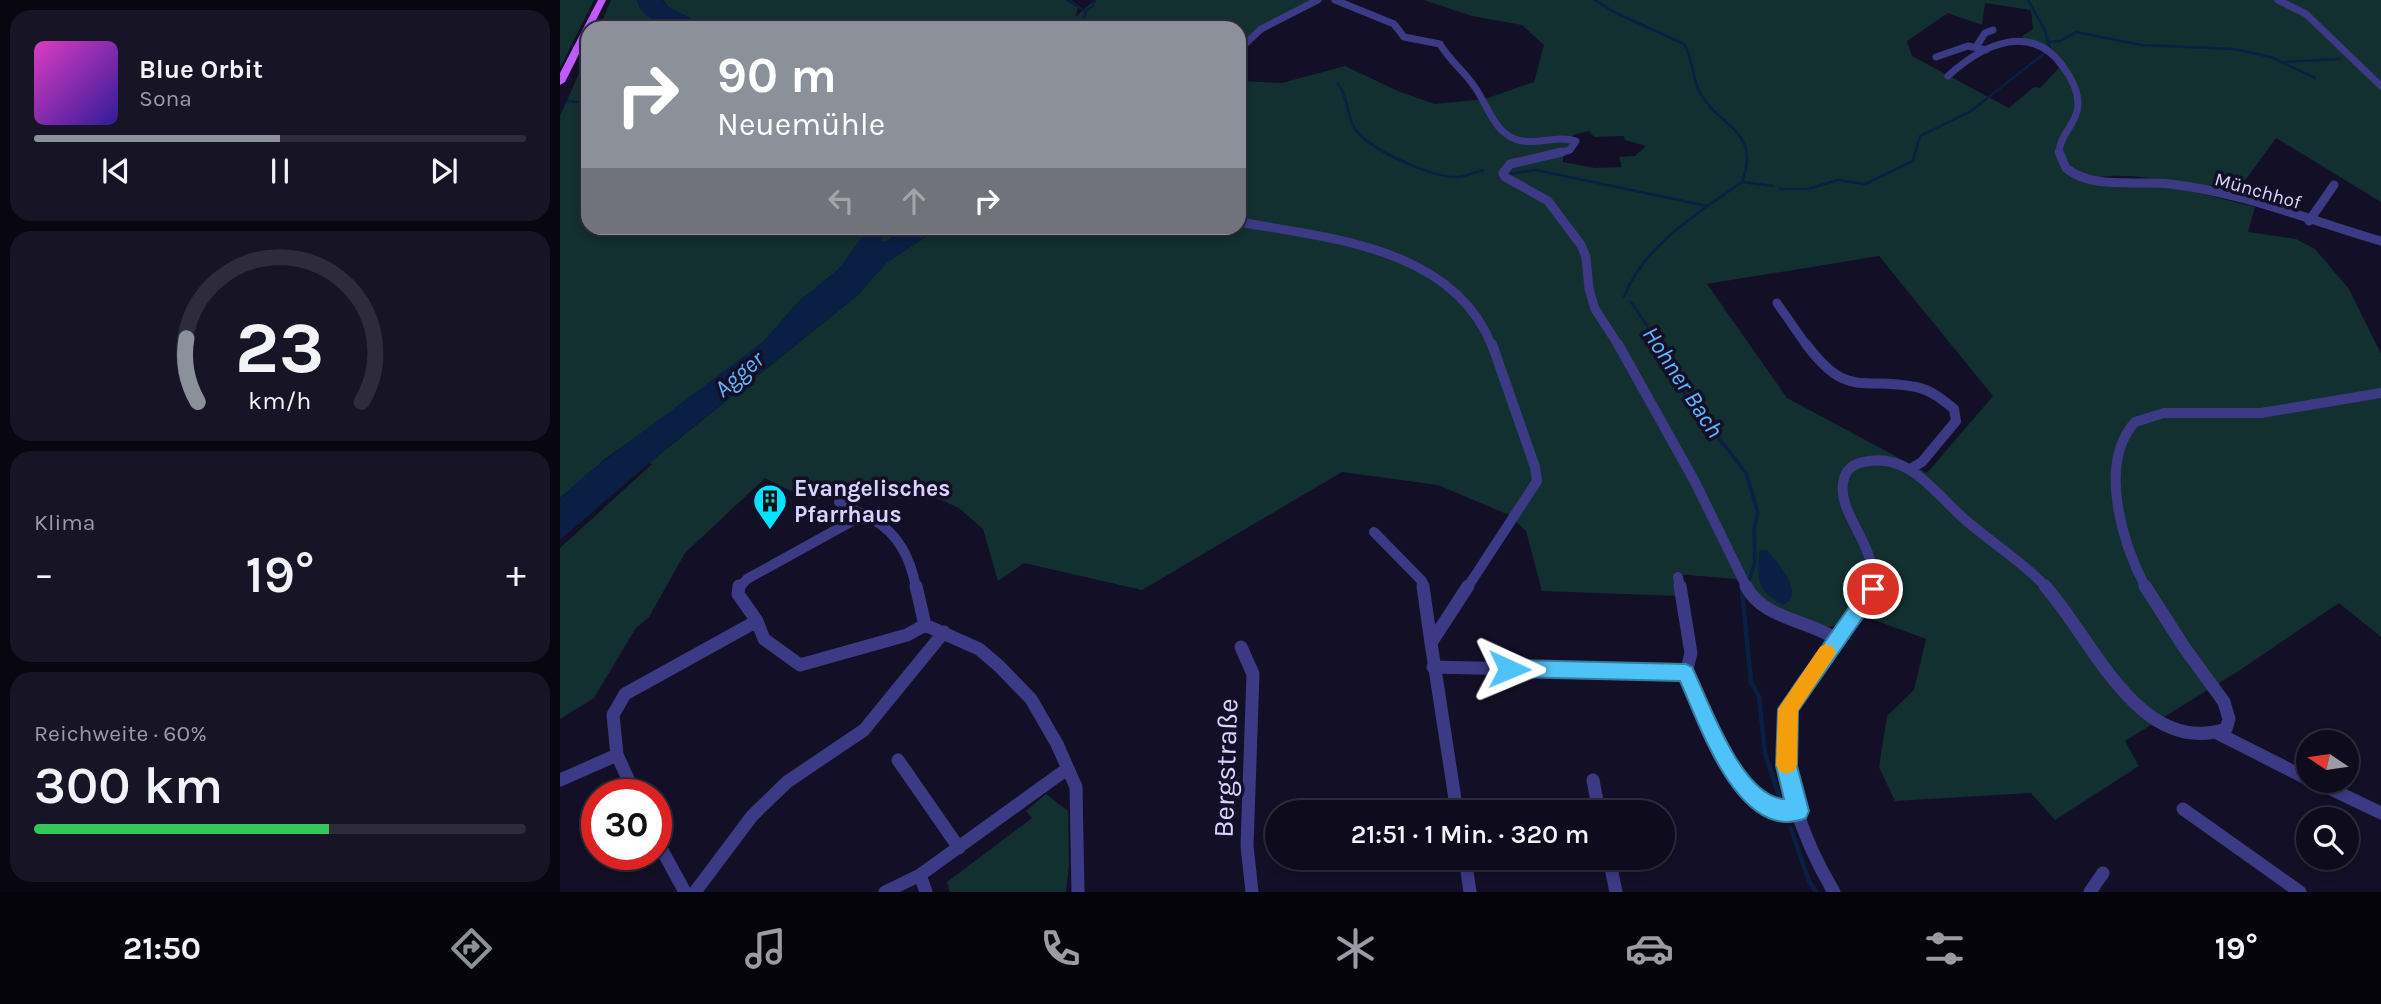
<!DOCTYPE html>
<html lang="de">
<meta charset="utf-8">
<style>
body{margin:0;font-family:Karla,sans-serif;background:#171425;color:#f1f3f6;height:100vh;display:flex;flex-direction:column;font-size:26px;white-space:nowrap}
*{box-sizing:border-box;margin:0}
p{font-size:23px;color:#9b9ba3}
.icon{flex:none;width:38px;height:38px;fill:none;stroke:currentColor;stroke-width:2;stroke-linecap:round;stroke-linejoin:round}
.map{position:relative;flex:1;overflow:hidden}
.side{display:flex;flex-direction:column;gap:10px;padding:10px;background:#08060f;width:560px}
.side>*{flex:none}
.hud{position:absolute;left:21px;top:21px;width:665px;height:214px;border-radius:21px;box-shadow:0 4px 10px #0003,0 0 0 2px #2e2b3b;background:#8c9099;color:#fff;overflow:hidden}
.needle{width:46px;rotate:283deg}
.fabs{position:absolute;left:1736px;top:730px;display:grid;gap:14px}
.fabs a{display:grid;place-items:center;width:63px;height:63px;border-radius:50%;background:#0e0b1c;box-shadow:0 4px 10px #0003,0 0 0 2px #2e2b3b;font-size:35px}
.speed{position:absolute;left:21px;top:779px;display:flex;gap:14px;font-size:35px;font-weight:700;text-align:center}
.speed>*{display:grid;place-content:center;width:91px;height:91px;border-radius:50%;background:#0e0b1c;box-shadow:0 4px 10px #0003,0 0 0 2px #2e2b3b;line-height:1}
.speed .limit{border:10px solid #d22;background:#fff;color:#111}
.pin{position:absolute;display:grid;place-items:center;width:60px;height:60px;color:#fff;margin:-30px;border:4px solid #fff;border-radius:50%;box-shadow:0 2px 7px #0007}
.me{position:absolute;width:77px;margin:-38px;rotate:91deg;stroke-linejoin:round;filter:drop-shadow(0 0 5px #0008)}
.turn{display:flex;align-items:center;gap:24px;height:147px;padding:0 21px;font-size:32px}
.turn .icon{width:91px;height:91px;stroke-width:2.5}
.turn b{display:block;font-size:49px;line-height:60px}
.lanes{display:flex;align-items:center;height:66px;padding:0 21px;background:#0003;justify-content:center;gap:35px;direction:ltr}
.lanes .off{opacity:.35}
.big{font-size:52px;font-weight:600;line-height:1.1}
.side .card{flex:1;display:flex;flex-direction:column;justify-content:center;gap:10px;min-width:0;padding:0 24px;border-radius:21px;background:#171425}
.side .dial{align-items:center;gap:0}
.dial svg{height:182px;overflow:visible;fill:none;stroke:#2e2b3b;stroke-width:7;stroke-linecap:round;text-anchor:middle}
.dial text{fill:#f1f3f6;stroke:none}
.song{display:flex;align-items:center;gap:21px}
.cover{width:84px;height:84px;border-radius:10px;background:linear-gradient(135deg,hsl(310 70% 55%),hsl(250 70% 35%))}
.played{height:7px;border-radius:4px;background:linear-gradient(90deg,#8c9099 50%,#2e2b3b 50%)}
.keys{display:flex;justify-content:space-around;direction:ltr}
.heat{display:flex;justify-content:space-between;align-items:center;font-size:38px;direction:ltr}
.charge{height:10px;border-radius:5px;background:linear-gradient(90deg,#34c759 60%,#2e2b3b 0)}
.trip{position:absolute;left:705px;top:800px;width:410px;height:70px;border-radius:35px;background:#0e0b1c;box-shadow:0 4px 10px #0003,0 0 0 2px #2e2b3b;font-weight:600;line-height:70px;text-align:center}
.tab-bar{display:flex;height:112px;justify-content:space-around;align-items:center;background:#06040b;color:#9b9ba3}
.tab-bar .icon{width:49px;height:49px}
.tab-bar .current{color:#8c9099}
.tab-bar b{font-size:32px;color:#f1f3f6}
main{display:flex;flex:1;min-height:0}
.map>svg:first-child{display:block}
.green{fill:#12302f;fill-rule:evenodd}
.water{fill:#0a1f44}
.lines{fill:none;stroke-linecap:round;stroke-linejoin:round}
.stream-far2{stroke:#0a1f44;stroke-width:2.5}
.stream-far1{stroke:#0a1f44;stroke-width:3.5}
.stream{stroke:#0a1f44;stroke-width:4.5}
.minor-far3{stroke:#3d3a85;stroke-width:7}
.minor-far2{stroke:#3d3a85;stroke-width:9}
.minor-far1{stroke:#3d3a85;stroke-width:10}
.minor{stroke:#3d3a85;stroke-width:13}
.major{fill:#c25bff;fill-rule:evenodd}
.route{fill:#4fc3f7;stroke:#337fa1;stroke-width:2}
.slow{fill:#f59e0b}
.labels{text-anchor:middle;stroke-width:7;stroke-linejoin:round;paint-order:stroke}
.far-street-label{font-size:19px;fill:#d9d4ff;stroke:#130f26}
.poi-label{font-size:23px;font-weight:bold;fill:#d9d4ff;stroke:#130f26;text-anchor:start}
.water-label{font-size:24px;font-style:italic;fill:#62b6ff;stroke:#130f26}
.near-street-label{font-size:28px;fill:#d9d4ff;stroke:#130f26}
</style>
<main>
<section class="side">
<div class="card">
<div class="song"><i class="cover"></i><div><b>Blue Orbit</b><p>Sona</p></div></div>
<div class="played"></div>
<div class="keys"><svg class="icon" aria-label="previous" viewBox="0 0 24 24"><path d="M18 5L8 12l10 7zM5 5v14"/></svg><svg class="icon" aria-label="pause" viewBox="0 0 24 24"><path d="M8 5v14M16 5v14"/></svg><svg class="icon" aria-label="next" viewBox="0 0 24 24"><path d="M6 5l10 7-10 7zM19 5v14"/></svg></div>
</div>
<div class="card dial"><svg viewBox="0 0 100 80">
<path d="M14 69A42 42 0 1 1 86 69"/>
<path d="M14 69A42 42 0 0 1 9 41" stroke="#8c9099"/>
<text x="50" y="56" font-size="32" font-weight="700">23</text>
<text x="50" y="72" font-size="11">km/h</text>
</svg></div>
<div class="card"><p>Klima</p>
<div class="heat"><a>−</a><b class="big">19°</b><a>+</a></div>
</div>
<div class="card"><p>Reichweite · 60%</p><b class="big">300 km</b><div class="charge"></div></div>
</section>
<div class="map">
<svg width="1821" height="892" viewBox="0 0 1821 892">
<rect width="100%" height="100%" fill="#130f26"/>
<path class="green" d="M0,0H34L0,68Z
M51,0H77L80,8L109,28H39Z
M103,0H506L518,8L515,17L535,0H762L695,37L679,55V28H150L108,7Z
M864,0H1821V202L1716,138L1673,197C1632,187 1568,167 1527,180L1599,183L1695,207L1688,232L1736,239L1755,249L1789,289L1821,354V637L1779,603L1677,672L1565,741L1579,766L1495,820L1471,793L1335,801L1319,767L1327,716L1354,690L1366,639L1306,617L1265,628L1214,607L1176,579L1115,574L1118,596L982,591L966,531L949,515L878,485L782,472L582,590L464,563L438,581L423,529L399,508L379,499H248L205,478L125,553L89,617L76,628L34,698L0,719V548L92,464L89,463L298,295L326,263L379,228H679V81L722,83L785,66L840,92L875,104L925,99L974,82L984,45L962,25L912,16ZM1425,3L1471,10L1473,29L1461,37L1483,45L1499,68L1480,88L1474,87L1449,108L1352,56L1347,41L1388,13L1422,25ZM1029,131L1034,137L1064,136L1065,140L1086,146L1075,156L1059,157L1062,167L1035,168L1003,162V151L1013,145V135ZM1319,256L1433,396L1367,473L1227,398L1147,284Z
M28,53V228H347L325,242L320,241L324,229L307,231L279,269L238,302L204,341L163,375L45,459L0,498V116Z
M486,794L508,811L509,866L506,892H390L387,882L472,818L466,811Z"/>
<path class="water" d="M77,0H102L108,7L150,28C124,28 87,31 77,0Z
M347,228H379L326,263L298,295L108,447L0,540V499L24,476L204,341L238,302L279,269L307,230L325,229L321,241L325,242Z
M1207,550C1217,563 1248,595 1222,605C1195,587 1198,582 1199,551Z"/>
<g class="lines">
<path class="stream-far2" d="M509,0L526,12L521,28
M1035,0L1054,12L1124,44C1133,58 1132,76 1139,91C1158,128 1202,129 1182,182
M1468,0L1485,30L1490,49
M526,11L533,6L535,0
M1488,42L1500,41L1516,32L1581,45L1674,49L1711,57L1755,78
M1723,62L1780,59
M778,84C789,98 786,115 795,129C808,149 875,179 897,177C905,177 915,172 923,170
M7,101L28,103
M947,174L976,170L1147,206
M1220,189H1248L1278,180L1305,184L1353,161L1360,136L1411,111L1486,52
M1064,297C1084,245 1138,213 1182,182L1212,186
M1071,302L1101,346"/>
<path class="stream-far1" d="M1099,344L1112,363L1126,396L1186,473L1198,513L1194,528L1195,561L1189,582"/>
<path class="stream" d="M1182,591L1191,682L1199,697L1205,753L1219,796
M1231,829L1249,881L1256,892"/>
<path class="minor-far3" d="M775,0L834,24L844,37L880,44C889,60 904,71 914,86C929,106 934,136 962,141C981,144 998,135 1016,141L1010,150L994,154
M1718,0L1746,14L1821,86
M1416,47L1425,33L1433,30
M679,50L701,29L758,0
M1376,57L1408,46L1426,50
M1388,76C1423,44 1472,21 1504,68C1512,79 1518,91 1518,104C1518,123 1499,134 1499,154"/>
<path class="minor-far2" d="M1002,152L950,164L943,173L945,177L988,201L1021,245L1026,257L1029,289L1035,309L1059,346
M1499,152L1506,168C1532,190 1578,180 1610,184C1681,192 1752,221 1821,241
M1749,221L1774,185
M679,222C769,238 893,247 932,346
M1217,303L1247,346"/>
<path class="minor-far1" d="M1058,344L1135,482L1187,588
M1246,344C1288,400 1301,376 1356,387C1371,390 1383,400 1394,409L1396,421L1362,462L1352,468
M279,502C290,509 302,513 314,520C340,535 351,560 356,588
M814,532L862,581L863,588
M1118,577L1120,588
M179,588L187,579L303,515
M907,588L977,481L975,467L932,344
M1313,588C1318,546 1278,515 1283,483C1285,470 1292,464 1304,462C1351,451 1377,497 1409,523C1435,545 1464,563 1487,588
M1586,588C1563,545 1537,464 1575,422L1604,413H1701L1821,393"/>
<path class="minor" d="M356,586L365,625L419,649L439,666L471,699L497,744L516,787L518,892
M863,586L871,643
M1120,586L1131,653L1126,673
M1186,586C1202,619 1249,620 1276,639
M1485,586C1532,638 1579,758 1666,729L1669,719L1664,702L1624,647L1585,586
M197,621L204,639L240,665L347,635L365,625
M681,647L693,674L687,846L692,892
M873,667L1126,673C1144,717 1160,782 1206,805C1216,810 1227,810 1238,811
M1657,733L1748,779
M57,755L75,794
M338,760L399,848
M0,780L57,755L53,715L65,694L197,621L178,594L179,586
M1033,780L1039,812
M1752,780L1821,813
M1623,809L1740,892
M897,812L871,643L908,586
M96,839L125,892
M905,858L910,892
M1049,858L1056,892
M360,875L366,892
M135,892L192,816L227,782L304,730L384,632
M325,892L360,875L507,769
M1274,892C1245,844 1213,765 1229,709C1234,691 1249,674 1261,660C1278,638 1305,614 1313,586
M1530,892L1543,873"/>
<path class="major" d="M38,0H46L32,28H28V36L5,82L0,85V73Z"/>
</g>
<path class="route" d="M1313,581L1319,583L1322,589L1319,594L1238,711L1237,766L1249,811L1246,818C1179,845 1140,725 1120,681L949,677L942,675L939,669L942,663L949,660L1126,664L1132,667C1149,702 1181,796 1224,799L1216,766L1218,709L1306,583Z"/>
<path class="slow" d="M1266,644L1273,647L1276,653L1238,711L1237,765L1234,771L1226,774L1219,771L1216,765L1218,709L1260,647Z"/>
<defs>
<g id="building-pin" transform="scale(1.75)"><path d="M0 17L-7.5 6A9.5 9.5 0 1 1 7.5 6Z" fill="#00e5ff" stroke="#130f26"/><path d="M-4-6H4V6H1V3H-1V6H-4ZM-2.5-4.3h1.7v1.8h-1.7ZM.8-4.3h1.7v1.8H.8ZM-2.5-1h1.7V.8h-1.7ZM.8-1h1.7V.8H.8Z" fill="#111"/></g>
</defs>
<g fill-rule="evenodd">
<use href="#building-pin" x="210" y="501"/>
</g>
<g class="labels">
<g class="far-street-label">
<text transform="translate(1698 190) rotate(16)" y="7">Münchhof</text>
</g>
<g class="poi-label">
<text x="234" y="496">Evangelisches<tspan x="234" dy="26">Pfarrhaus</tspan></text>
</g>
<g class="water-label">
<text transform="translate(179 374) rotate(-40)" y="8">Agger</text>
<text transform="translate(1123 382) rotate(57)" y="8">Hohner Bach</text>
</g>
<g class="near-street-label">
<text transform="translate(665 768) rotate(-88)" y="10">Bergstraße</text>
</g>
</g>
</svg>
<div class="fabs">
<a><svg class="needle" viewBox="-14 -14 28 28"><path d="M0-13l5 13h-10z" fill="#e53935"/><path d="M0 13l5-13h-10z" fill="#9b9ba3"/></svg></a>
<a><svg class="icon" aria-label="search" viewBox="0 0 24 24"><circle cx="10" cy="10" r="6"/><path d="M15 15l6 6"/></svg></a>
</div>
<div class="speed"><div class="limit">30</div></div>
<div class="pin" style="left:1313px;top:589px;background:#d93025"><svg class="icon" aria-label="arrive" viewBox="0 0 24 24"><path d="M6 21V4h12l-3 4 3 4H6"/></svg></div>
<svg class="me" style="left:949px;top:669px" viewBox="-20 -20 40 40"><path d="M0-17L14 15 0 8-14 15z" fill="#4fc3f7" stroke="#fff" stroke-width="4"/></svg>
<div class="trip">21:51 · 1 Min. · 320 m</div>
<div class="hud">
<div class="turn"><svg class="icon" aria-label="right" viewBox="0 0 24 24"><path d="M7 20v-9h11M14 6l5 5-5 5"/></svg><div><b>90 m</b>Neuemühle</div></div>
<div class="lanes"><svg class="icon off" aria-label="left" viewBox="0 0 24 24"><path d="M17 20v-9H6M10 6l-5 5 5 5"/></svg><svg class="icon off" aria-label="ahead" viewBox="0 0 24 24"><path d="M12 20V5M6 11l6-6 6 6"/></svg><svg class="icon" aria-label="right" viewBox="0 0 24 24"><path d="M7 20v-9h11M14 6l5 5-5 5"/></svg></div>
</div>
</div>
</main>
<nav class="tab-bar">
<b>21:50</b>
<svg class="icon current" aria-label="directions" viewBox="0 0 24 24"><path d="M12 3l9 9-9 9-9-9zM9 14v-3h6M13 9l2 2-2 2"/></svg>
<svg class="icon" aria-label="music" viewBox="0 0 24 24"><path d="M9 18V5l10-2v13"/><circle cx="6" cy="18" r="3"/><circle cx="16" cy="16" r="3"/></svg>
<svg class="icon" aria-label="phone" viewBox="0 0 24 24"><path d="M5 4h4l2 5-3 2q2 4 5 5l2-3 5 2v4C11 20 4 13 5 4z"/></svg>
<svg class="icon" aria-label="climate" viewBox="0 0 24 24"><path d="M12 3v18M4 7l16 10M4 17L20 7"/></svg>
<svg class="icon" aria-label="car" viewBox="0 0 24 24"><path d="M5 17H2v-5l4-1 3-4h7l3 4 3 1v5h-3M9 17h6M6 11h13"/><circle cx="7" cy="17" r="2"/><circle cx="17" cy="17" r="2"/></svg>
<svg class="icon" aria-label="filters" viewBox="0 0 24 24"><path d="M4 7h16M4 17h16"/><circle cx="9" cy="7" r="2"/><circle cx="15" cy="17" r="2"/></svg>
<b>19°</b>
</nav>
